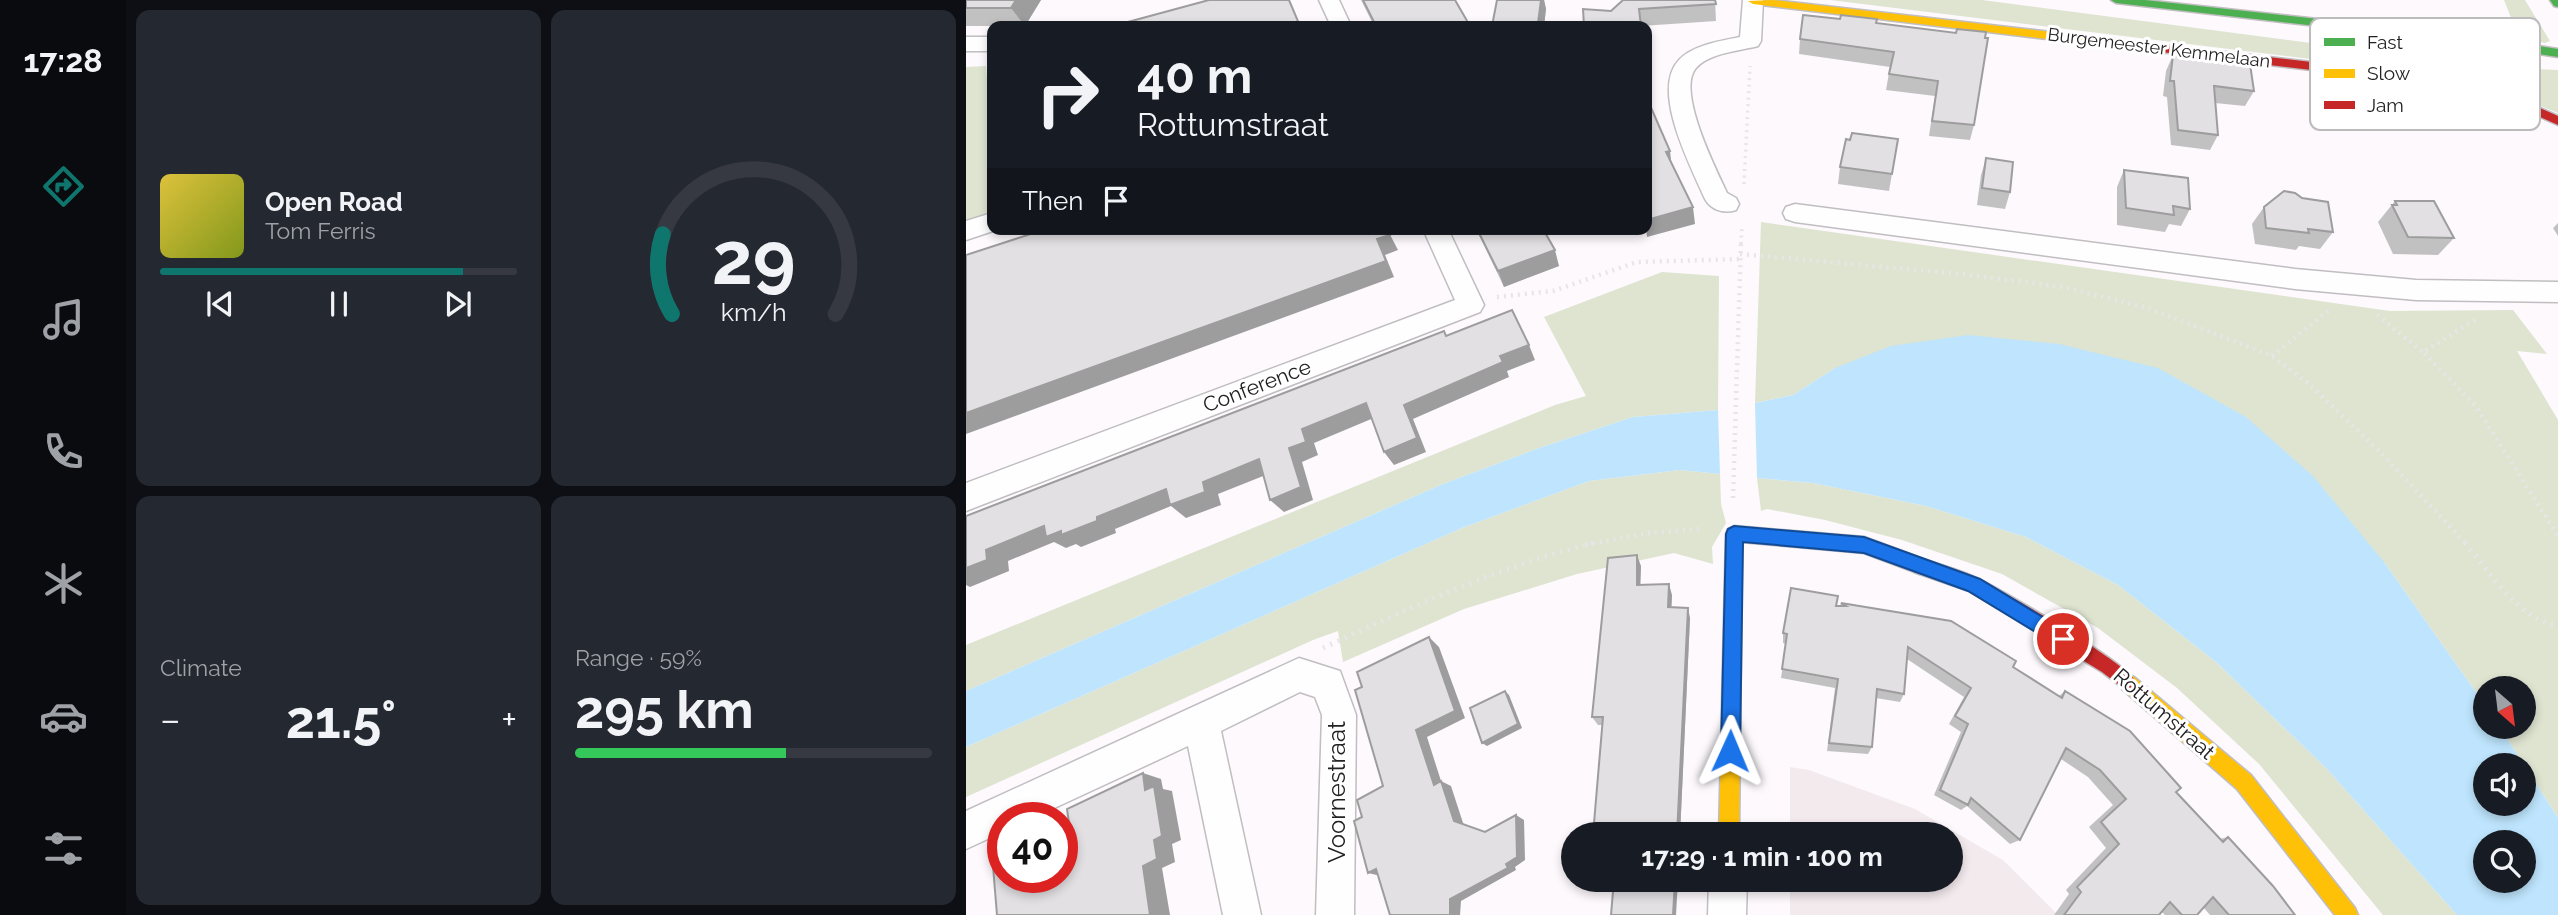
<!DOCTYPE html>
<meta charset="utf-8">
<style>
body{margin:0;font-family:Raleway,sans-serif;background:#242831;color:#f1f3f6;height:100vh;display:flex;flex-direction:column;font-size:26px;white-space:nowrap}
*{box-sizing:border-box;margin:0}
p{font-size:23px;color:#9ea1a6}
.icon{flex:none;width:38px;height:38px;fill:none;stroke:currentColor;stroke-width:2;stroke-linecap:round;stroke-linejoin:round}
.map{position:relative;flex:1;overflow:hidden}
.panel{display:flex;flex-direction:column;gap:10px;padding:10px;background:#0d0f14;width:840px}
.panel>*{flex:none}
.guide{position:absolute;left:21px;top:21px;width:665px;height:214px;border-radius:14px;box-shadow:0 4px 10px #0003;background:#171b24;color:#f1f3f6;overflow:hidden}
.needle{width:46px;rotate:152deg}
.tools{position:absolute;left:1507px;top:676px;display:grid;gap:14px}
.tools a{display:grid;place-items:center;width:63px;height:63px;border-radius:50%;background:#171b24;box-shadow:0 4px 10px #0003;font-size:35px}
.speed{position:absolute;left:21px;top:802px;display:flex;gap:14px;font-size:35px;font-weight:700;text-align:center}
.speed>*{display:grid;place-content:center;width:91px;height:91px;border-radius:50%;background:#171b24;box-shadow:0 4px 10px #0003;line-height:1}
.speed .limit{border:10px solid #d22;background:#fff;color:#111}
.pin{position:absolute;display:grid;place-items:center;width:60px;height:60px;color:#fff;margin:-30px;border:4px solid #fff;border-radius:50%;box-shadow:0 2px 7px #0007}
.me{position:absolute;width:77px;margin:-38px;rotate:1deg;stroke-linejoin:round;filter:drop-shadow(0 0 5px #0008)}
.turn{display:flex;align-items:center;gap:24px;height:147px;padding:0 35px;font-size:32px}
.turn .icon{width:91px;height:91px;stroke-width:2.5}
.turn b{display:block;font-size:49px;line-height:60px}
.then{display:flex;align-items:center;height:66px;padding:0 35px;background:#0003;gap:14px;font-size:26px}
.big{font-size:52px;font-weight:700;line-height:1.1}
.panel .widget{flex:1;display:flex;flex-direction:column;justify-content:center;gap:10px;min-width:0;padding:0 24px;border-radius:14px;background:#242831}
.panel .dial{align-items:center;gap:0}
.dial svg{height:182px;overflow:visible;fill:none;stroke:#363941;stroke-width:7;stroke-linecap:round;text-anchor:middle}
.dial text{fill:#f1f3f6;stroke:none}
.song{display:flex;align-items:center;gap:21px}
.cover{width:84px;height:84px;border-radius:10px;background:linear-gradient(135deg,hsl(50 70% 55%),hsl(70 70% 35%))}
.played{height:7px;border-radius:4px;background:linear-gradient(90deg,#0f766e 85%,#363941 85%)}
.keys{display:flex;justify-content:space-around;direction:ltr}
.heat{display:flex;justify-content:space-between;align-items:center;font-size:38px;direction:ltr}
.charge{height:10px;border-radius:5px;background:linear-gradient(90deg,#34c759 59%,#363941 0)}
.panel .tiles{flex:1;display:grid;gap:10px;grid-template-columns:repeat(2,1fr)}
.trip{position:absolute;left:595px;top:822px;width:402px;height:70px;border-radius:35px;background:#171b24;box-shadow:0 4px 10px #0003;font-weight:700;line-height:70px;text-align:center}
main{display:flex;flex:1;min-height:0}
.tabs{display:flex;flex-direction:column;width:126px;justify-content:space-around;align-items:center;background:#090b0e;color:#9ea1a6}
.tabs .icon{width:49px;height:49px}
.tabs .current{color:#0f766e}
.tabs b{font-size:32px;color:#f1f3f6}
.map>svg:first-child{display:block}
.education{fill:#f3eaed}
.green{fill:#dee4d0}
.water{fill:#bee5fd;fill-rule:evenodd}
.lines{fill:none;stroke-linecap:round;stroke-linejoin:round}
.street-casing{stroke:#c0bec0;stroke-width:3}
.fast-casing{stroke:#c0bec0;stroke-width:3}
.slow-casing{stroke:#c0bec0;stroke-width:3}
.jam-casing{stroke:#c0bec0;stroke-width:3}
.path-far2{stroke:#e7e6e7;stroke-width:3.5;stroke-dasharray:2 4.5;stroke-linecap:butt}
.path-far1{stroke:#e7e6e7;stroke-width:4.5;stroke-dasharray:2 5;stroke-linecap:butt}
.path{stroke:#e7e6e7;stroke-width:5;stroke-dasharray:2 6;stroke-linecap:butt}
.street{fill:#fffeff;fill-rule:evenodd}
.fast{fill:#4caf50;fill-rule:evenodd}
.slow{fill:#ffc107;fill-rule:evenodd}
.jam{fill:#c62828;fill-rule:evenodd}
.wall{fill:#c2c1c2}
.shaded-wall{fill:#9e9d9e}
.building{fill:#e2e0e2;stroke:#9e9d9e;stroke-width:2}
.route{fill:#1a73e8;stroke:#114b97;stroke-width:2}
.labels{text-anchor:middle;stroke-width:6;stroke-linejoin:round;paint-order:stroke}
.far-street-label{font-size:18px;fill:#232123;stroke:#fff}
.street-label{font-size:21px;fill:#232123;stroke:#fff}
.near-street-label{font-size:24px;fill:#232123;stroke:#fff}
.key{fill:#fff;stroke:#bdbcbd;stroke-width:2}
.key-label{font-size:19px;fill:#232123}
</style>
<main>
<nav class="tabs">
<b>17:28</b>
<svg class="icon current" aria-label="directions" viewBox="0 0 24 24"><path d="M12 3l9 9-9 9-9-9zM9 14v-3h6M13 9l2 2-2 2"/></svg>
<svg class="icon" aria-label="music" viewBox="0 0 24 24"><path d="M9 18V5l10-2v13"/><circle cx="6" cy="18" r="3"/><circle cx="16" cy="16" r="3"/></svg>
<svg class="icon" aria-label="phone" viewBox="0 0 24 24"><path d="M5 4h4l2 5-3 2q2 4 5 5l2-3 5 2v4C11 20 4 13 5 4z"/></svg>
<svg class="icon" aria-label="climate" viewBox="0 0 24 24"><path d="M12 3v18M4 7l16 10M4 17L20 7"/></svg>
<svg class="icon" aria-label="car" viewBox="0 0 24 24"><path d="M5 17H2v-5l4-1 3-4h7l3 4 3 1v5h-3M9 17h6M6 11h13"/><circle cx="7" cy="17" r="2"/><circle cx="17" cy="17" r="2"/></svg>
<svg class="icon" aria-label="filters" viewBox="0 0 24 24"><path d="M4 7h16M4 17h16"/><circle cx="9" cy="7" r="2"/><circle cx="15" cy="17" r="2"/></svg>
</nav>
<section class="panel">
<div class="tiles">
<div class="widget">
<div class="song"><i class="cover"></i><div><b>Open Road</b><p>Tom Ferris</p></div></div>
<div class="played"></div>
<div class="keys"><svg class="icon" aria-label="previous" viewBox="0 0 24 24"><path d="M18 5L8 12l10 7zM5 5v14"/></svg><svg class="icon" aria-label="pause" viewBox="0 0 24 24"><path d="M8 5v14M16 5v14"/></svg><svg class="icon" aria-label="next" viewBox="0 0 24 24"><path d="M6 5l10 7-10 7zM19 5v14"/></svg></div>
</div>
<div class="widget dial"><svg viewBox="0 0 100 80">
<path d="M14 69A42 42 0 1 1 86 69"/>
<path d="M14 69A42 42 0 0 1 10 34" stroke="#0f766e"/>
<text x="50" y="56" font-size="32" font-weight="700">29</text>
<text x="50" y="72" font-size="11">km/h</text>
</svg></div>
<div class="widget"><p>Climate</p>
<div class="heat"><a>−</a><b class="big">21.5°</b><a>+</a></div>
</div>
<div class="widget"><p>Range · 59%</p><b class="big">295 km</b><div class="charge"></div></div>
</div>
</section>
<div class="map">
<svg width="1592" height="915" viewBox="0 0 1592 915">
<rect width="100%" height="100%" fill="#fdf9fd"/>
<path class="education" d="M824,767L843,770L949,809L1037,860L1092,915H824V880H985V835H824Z"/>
<path class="green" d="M864,0H1016L1529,67L1592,70V113L1507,79Z
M1538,0H1559L1584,41L1579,43L1516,31L1546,20Z
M20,66L26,147V218L0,226V67Z
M795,222L1424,311L1547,310L1581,354L1551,351L1592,420V818L1533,726H1558V688H1519V705L1418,562L869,368L827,395L789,403Z
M696,272L753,276L752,410L667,417L573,448L477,484L0,691V645L589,405L620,396L578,317Z
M714,470L754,474L755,504L760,523L746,547L747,564L708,553L611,574L498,609L377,662L372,631L347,640L0,797V747L496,528L623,481Z
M791,478L847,483L960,506L1060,537L1152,585L1250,662L1360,768L1491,915H1417L1293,764L1211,688L1132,628L1036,574L936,540L859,520L801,509L795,511Z"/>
<path class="water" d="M1002,335L1093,344L1192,368L1280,417L1347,476L1418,562L1519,705V726H1533L1592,818V915H1491L1360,768L1250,662L1152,585L1060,537L960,506L847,483L791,478L789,403L827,395L869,368L925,346ZM1519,765H1558V803H1519ZM1519,842H1558V880H1519Z
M752,410L754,474L714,470L623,481L496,528L0,747V691L477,484L573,448L667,417Z"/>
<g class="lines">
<g class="street-casing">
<path id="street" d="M353,0H373L385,26H365Z
M777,0H797L795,41L792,46C773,51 743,53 730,68C710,91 750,169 761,193L770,198L773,204L770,210C758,214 745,210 739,199C725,167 684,90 713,60C727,45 754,41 774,37Z
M0,37H26V51H0Z
M829,204L1329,269L1450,280L1592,282V302L1450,300L1329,289L829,222L820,219L817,213L820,207Z
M26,213V229H33L0,240V221Z
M457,229H482L518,305L514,312L0,511V483L489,300Z
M333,658L374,671L390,715L388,915H350L356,715L349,697L334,692L255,731L295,915H257L222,746L69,817H37V832L0,849V811Z
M743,880H781L780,915H742Z"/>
</g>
<g class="fast-casing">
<path id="fast" d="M1145,0H1179L1508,36L1592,49V57L1508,44L1150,3Z
M1584,0H1592V7L1588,6Z"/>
</g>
<g class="slow-casing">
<path id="slow" d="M807,0L1199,45L1205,49L1199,53L787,4L782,1Z
M768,526L898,537L960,560L962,566L960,572L954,574L898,553L776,542L773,835H753L760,534L762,529Z
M1162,674L1168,677L1285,775L1389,908L1392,915H1369L1271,789L1156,689L1153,683L1156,677Z"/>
</g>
<g class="jam-casing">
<path id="jam" d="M1199,45L1516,82L1592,116V125L1514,90L1195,52V46Z
M954,558C974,565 996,570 1015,580C1040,593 1163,664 1171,683L1168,689L1162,692L1136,672L1003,591L948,572L946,566L948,560Z"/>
</g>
<path class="path-far2" d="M778,184L784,66
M775,244L776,227"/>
<path class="path-far1" d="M774,254L995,274L1097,287L1182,308L1306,356L1342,383L1415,453L1501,545
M531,297L587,291L671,262L773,259
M1411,315L1457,352
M1509,320L1457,352L1509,405L1592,536
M1306,356L1363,310
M767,498L775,242
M620,545L683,533L733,529"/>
<path class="path" d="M1499,543C1523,571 1554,621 1592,626
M357,648C445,607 533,567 627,543"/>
<use href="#street" class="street"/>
<use href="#fast" class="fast"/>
<use href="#slow" class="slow"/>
<use href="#jam" class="jam"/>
</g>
<path class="wall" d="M0,0H75L59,26H0Z
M395,0H489L504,26H408Z
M531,0H578L580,9L578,26H526Z
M749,0L750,21L675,26L645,11Z
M910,23L990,33L1008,125L1004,140L963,136L969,96L920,90L924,67L833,54L834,39Z
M1207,55L1288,91L1279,106L1249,103L1252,135L1244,150L1205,145L1201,97L1197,96L1200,71Z
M932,139L923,191L872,184L874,167L884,140Z
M1020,158L1044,192L1039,209L1011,205L1015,175Z
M1158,170L1224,209L1215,226L1203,224L1199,232L1151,225V187Z
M1429,201L1488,238L1472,255L1427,254L1412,222Z
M1298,207L1367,232L1354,249L1333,246L1330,250L1289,244L1286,224Z
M1592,223V236L1587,228Z
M510,229H577L593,266L538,287Z
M675,566L674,585L706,595L705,608L724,618L714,835H627L636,725H632L626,717Z
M875,603L1047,667L1093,696L1099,691L1210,792L1254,839L1262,837L1329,915H1244L1238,908L1231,915H1199L1196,912L1193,915H1088L1103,894L1100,890L1140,848L1123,827L1147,805L1122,777L1095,759L1054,840L1044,844L1001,806L995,810L968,795L995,732L983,724L998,697L941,659L938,694L934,702L910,698L906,747L902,754L861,751L869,688L815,678L820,644L817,643V633L870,606H874Z"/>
<path class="shaded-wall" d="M50,0H75L59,26L45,8Z
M575,0H578L580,9L578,26H573L572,23Z
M704,151L706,168L700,152Z
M727,207L729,224L681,237L680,229L681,220Z
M421,229L432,250L419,255L428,277L0,434V413L411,239Z
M589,250L593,266L538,287L532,271Z
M563,345L569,360L541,371L543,377L447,419L460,452L428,465L418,452L438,405L534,356Z
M400,403L410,417L348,443L352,455L336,462L347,500L318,512L304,500L323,448L336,429Z
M293,459L307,472L252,494L255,505L220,518L205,506L149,529L150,533L115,547L110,544L100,548L88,542L42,561L43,571L4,587L0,585V568L20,550L78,526L95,531L200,489L237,482Z
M671,555L675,566L674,595L671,585Z
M703,584L706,595L705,618L702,607Z
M722,608L724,618L714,835H711Z
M463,637L473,647L499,718L461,737L475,781L485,786L498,826L488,821L468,785L450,730Z
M539,691L543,695L556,728L521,746L516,743Z
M177,773L195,779L197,789L206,791L215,840L206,844L209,862L196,868L204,915H184L177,866L179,790Z
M550,815L558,820L559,860L549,867L550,870L495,901L494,915H484V899L540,864Z
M410,869L415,876L402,873Z
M709,880H712L710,915H707Z"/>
<path class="building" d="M0,0H50L45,8H0Z
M243,0H323L334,26H147Z
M397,0H489L504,26H410Z
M531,0H575L572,23H552V26H526Z
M657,0H749L750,4L673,9L675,26H618L617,9L645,11Z
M837,15L874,19L875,15L911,19L910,23L990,33L991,29L1020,32L1019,38H1022L1008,125L966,121L972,81L923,74L928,52L834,39Z
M1207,55L1284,64L1288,91L1248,86L1252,135L1212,130L1208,81H1204Z
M681,69L685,103H683L704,151L700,152L727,207L681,220Z
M886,133L932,139L926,174L874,167L880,139L884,140Z
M1020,158L1047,162L1044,192L1016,188Z
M1158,170L1222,178L1224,209L1207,206L1208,215L1160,208Z
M1318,191L1329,193L1336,198L1362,202L1367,232L1342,229L1343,233L1300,228L1298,207Z
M1429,201H1468L1488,238L1442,237L1426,205H1431Z
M80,229H421L424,235L411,239L420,261L0,413V255Z
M511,229H577L589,250L532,271Z
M546,310L563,345L534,356L537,362L438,405L451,438L418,452L400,403L336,429L340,442L323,448L335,487L304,500L293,459L237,482L239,492L204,505L200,489L131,517V521L95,535V531L80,537L78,526L20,550L21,560L0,568V516L478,331L480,336Z
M671,555V585L703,584L702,607L722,608L711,835H627L637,717H626L642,558Z
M825,588L872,596L870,606H880L875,603L985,621L1050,661L1047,667L1096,698L1099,691L1164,731L1215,788L1210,792L1257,842L1262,837L1307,886L1329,915H1263L1247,897L1231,915H1216L1204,902L1193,915H1098L1115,892L1111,887L1153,844L1135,822L1160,799L1134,770L1100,748L1054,840L1005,798L1002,805L974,790L1002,724L989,716L1005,688L942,647L938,694L911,689L906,747L863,743L872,679L816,669L821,634L817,633Z
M463,637L489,711L450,730L468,785L475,781L488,821L519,832L550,815L551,857L540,864L542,868L484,899V915H424L410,869L402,873L388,821L396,817L391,800L417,786L389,690L396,687L391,672Z
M539,691L552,724L516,743L504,708Z
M177,773L179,790L188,786L196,836L188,840L191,859L177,866L184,915H31L27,866L37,862V877H96V834L104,830L101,809Z
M648,880H709L707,915H645Z"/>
<path class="route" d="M768,526L898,537L1014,579L1103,633L1106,639L1103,645L1097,647L1091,645L1002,591L898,553L777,542L774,751L771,758L764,760L758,758L755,751L760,534L762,529Z"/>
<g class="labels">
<g class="far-street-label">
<text transform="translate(1193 48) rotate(7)" y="6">Burgemeester Kemmelaan</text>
</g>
<g class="street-label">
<text transform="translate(291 386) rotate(-21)" y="7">Conference</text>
<text transform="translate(1198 714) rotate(41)" y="7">Rottumstraat</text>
</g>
<g class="near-street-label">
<text transform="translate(371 792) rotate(-90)" y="8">Voornestraat</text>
</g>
</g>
<rect x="1344" y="18" width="230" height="112" rx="10" class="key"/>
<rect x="1358" y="38" width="31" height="8" fill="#4caf50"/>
<rect x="1358" y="69" width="31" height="9" fill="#ffc107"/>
<rect x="1358" y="101" width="31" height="8" fill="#c62828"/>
<g class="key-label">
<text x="1401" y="49">Fast</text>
<text x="1401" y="80">Slow</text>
<text x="1401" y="112">Jam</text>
</g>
</svg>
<div class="tools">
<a><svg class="needle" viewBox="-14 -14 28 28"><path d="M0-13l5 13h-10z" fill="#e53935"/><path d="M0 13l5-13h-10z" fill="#9ea1a6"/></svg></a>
<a><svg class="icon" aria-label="sound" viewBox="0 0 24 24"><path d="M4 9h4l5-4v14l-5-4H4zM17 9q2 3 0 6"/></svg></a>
<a><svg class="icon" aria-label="search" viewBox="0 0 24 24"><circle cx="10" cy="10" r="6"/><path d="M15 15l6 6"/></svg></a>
</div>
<div class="speed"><div class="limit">40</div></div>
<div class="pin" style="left:1097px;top:639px;background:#d93025"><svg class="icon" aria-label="arrive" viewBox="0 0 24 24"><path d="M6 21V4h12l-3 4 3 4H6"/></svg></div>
<svg class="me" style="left:764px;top:751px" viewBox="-20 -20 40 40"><path d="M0-17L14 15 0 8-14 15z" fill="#1a73e8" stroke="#fff" stroke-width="4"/></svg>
<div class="trip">17:29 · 1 min · 100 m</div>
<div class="guide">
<div class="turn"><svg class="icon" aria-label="right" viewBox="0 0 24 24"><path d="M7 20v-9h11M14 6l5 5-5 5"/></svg><div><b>40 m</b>Rottumstraat</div></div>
<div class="then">Then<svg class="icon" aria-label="arrive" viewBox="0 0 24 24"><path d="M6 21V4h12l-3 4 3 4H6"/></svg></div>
</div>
</div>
</main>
